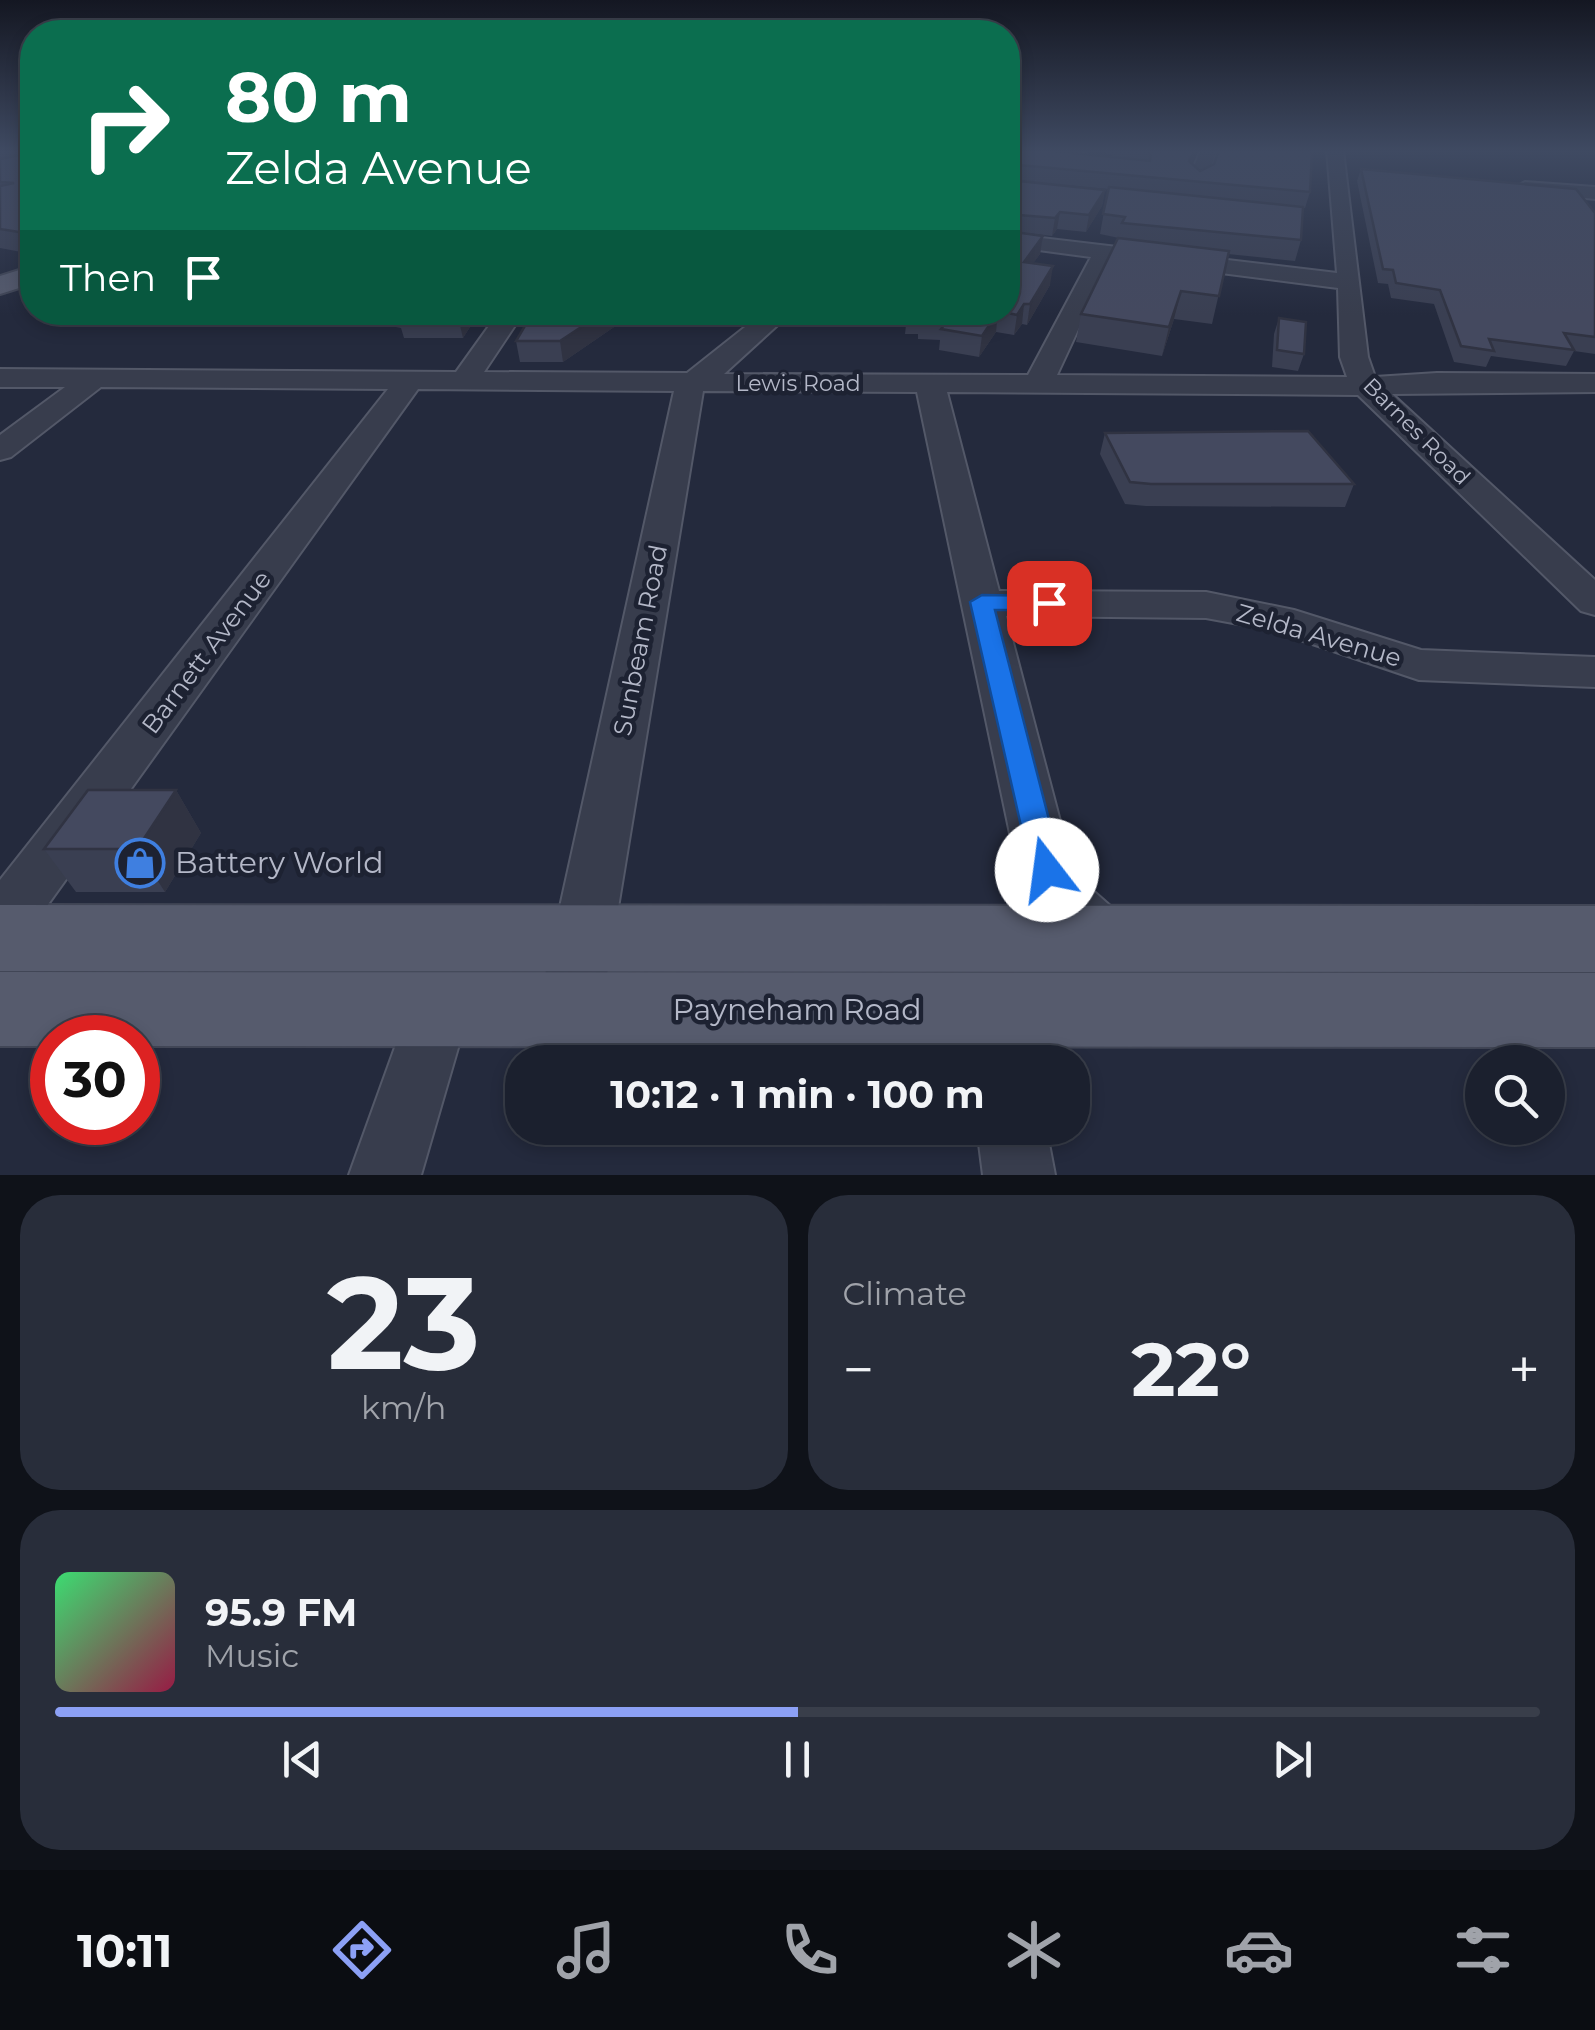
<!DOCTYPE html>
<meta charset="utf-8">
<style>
body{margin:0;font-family:Montserrat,sans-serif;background:#282d3a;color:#f1f3f6;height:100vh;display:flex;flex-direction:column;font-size:38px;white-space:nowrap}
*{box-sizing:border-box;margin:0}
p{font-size:32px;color:#a0a3aa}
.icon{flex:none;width:55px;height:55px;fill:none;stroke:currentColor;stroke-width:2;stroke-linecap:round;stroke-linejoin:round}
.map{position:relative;height:1175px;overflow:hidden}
.details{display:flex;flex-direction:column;gap:20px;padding:20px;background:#0f1219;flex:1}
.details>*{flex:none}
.guide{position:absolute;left:20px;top:20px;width:1000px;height:305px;border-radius:40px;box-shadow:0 5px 15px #0003,0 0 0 2px #393e4a;background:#0b6e4f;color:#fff;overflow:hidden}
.controls{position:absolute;left:1465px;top:1045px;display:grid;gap:20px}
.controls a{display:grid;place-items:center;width:100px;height:100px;border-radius:50%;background:#1b202e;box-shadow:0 5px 15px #0003,0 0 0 2px #393e4a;font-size:50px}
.speed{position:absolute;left:30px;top:1015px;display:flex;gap:20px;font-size:50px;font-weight:700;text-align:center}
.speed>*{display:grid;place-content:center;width:130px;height:130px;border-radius:50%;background:#1b202e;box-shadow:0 5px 15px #0003,0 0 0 2px #393e4a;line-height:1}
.speed .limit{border:15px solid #d22;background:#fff;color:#111}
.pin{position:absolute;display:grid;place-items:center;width:85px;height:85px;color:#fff;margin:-42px;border-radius:20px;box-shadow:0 5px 15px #0006}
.me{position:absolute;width:110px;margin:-55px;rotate:345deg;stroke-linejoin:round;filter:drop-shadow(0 0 8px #0008)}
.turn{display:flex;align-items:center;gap:35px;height:210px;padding:0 40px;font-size:45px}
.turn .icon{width:130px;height:130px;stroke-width:2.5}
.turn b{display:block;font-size:70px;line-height:85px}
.then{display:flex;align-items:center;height:95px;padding:0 40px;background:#0003;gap:20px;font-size:38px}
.big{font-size:75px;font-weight:700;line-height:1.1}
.details .card{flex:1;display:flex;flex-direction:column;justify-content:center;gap:15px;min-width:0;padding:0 35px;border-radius:40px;background:#282d3a}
.details .dial{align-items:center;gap:0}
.dial b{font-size:130px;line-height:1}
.song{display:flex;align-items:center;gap:30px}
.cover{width:120px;height:120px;border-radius:15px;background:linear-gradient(135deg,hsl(140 70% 55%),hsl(340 70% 35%))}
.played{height:10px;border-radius:5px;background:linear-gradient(90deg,#8ca0f5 50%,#393e4a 50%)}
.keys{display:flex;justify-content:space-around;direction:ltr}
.heat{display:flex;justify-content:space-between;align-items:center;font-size:55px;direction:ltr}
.details .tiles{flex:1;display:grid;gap:20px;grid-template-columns:1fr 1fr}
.card:last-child{grid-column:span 2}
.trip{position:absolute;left:505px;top:1045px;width:585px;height:100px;border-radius:40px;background:#1b202e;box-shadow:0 5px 15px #0003,0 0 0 2px #393e4a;font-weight:700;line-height:100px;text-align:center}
.dock{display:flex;height:160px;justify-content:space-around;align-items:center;background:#0b0d12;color:#a0a3aa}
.dock .icon{width:70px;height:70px}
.dock .selected{color:#8ca0f5}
.dock b{font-size:45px;color:#f1f3f6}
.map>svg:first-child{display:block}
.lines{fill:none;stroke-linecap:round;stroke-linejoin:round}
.minor-casing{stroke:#535868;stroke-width:4}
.major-casing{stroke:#414656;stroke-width:4}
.minor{fill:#383d4d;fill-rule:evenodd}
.major{fill:#565b6d;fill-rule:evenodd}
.wall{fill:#3a3f52}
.shaded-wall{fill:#303342}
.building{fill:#44495f;stroke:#303342;stroke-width:2.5}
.route{fill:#1a73e8;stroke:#114b97;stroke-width:2.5}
.labels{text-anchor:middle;stroke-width:9;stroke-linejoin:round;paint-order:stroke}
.far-street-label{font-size:22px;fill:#b4b8c8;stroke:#1d2232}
.street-label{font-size:25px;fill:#b4b8c8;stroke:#1d2232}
.near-poi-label{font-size:30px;fill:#b4b8c8;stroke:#1d2232;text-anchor:start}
.near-street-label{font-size:30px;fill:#b4b8c8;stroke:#1d2232}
</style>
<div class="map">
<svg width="1595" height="1175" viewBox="0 0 1595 1175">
<rect width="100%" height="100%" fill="#242a3d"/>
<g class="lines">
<g class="minor-casing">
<path id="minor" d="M0,150H32V157L0,160Z
M1011,150H1088L1053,159Z
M1201,150H1217L1207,178L1198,183L1189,178Z
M1327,150H1343L1368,357L1375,377L1437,373L1595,374V392L1392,394L1595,580V615L1581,611L1358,395L947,392L999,591L1206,592L1294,610L1421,650L1595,657V687L1419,680L1271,630L1206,618L1006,616L1074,874L1125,919L1134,938L1125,957L1104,964C1065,950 1038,918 1020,881L917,392L703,391L601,1011L591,1032L569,1041L547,1032L537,1011L674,391L418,389L21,942L0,950V880L388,389L101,387L11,457L0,460V435L65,387H0V369L456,372L499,312H524L484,372L687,373L764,312H792L724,374L1028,375L1091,257L1008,246V234L1337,273ZM1111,259L1338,288L1340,357L1347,377L1057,375Z
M1525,182L1595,187V199L1519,191L1516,187Z
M438,980L460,989L469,1010L421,1175H349L416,989Z
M993,980L1015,989L1024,1010L1034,1062H968L962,1010L971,989Z
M977,1128H1046L1055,1175H983Z"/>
</g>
<g class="major-casing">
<path id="major" d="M32,266V284L0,294V276Z
M0,905L1595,906V972L0,971Z
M0,972L1595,973V1047L138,1046V1038H52V1046H0Z"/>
</g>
<use href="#minor" class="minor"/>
<use href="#major" class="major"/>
</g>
<path class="wall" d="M1008,150L1119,158L1097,150H1199L1192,164L1200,171L1310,192L1305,208H1302L1301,240L1295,261L1228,254L1212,324L1174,319L1162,356L1076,342L1081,314L1119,238L1100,234L1108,189L1010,180L1105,190L1102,206L1086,232L1057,229L1052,236L1018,232L1043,236L1040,254L1033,263L1050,285L1027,325L1022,324L1014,335L996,332L979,357L939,350L940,340L918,339V334H905L906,325L847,317L839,325H783V312H1008Z
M32,156V254L0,248V159Z
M1361,169L1595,213V354L1574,351L1566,366L1491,356L1486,367L1454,362L1434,304L1391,298L1388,284L1378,283L1357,181Z
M125,312H246L229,320H129Z
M318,312H482L479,313L463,338H404L401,328Z
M636,312L563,362H520L516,341Z
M1279,318L1304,354L1298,371L1272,367L1274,334Z
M1105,433L1354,484L1345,507L1146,506L1125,504L1100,454Z
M176,790L201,833L165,892H76L44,849Z"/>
<path class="shaded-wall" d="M1195,150H1199L1186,177L1189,161Z
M1105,190L1102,206L1086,232L1089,215Z
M1060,212L1057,229L1052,236L1055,218Z
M32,231V248L25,233Z
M1043,236L1040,254L1021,281L1024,262Z
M1053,266L1050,285L1027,325L1030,304Z
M1181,291L1174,319L1162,356L1169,327Z
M1024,304L1022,324L1014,335L1017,315Z
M226,312H246L229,320Z
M462,312H482L479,313L463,338L458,317Z
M604,312H636L563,362L560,341Z
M840,312H847V317L839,325Z
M998,312L996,332L979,357L982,336Z
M176,790L201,833L165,892L137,849Z"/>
<path class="building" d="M1008,150H1044L1150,161L1151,153L1143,150H1195L1189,161L1200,171L1214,164L1219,150H1312L1310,192L1008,164Z
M20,155L32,156V231L25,233L0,229V186L14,183L0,182V159Z
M1008,165L1010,180L1105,190L1089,215L1060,212L1055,218L1008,214V225Z
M1361,169L1576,189L1595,213V337L1564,333L1574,350L1489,339L1494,351L1461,346L1440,290L1396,283L1393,270L1383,269Z
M1109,187L1303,207L1301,240L1122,223L1125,217L1103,214Z
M1008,231L1043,236L1024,262L1053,266L1030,304H1024L1017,315L1004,312H1008Z
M1118,238L1229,251L1219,296L1181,291L1169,327L1081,314Z
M403,312H462L458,317L399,318Z
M533,312H604L560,341H516Z
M908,312H998L982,336L941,329L949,319H919L924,314H907Z
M1279,318L1306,322L1304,354L1277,350Z
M1308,431L1354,484H1151L1130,482L1105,433Z
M88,790H176L137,849H44Z"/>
<linearGradient id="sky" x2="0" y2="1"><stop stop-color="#141722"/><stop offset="0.48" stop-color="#3f4a62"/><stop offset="1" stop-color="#3f4a62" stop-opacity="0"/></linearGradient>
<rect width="1595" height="315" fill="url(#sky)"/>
<path class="route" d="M982,595L1049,596L1061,603L1049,610H995L1062,870L1058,879L1047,883L1036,879L1031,870L970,602Z"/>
<defs>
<g id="shop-ring" transform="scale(2.5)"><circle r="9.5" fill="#1d2232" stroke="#3f7fe0" stroke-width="1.5"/><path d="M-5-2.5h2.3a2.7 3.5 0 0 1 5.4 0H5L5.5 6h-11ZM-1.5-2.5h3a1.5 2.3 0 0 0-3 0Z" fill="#3f7fe0"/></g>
</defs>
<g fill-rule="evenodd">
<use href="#shop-ring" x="140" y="863"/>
</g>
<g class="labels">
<g class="far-street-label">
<text x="798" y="391">Lewis Road</text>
<text transform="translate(1417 431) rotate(45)" y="8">Barnes Road</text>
</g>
<g class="street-label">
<text transform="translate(1319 635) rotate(16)" y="9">Zelda Avenue</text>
<text transform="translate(640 640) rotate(-79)" y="9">Sunbeam Road</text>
<text transform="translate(206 652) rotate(-53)" y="9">Barnett Avenue</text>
</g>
<g class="near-poi-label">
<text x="175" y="873">Battery World</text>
</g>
<g class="near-street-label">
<text x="797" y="1020">Payneham Road</text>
</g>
</g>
</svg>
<div class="controls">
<a><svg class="icon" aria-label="search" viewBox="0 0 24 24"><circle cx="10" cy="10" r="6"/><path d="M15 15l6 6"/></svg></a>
</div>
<div class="speed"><div class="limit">30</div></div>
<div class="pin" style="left:1049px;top:603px;background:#d93025"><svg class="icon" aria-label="arrive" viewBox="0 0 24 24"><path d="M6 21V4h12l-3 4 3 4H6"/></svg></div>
<svg class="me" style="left:1047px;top:870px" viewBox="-20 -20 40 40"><circle r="19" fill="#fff"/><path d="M0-13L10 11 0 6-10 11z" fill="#1a73e8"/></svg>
<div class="trip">10:12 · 1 min · 100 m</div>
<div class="guide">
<div class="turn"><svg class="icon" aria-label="right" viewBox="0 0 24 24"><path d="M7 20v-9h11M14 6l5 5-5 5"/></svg><div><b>80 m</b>Zelda Avenue</div></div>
<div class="then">Then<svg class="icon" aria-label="arrive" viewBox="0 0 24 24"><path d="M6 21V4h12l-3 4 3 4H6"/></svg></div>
</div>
</div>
<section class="details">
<div class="tiles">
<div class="card dial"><b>23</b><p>km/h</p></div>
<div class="card"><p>Climate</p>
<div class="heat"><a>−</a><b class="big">22°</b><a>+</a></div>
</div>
<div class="card">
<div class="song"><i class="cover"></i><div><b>95.9 FM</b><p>Music</p></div></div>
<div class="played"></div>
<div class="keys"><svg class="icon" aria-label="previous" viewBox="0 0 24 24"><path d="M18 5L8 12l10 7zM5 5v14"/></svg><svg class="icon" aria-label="pause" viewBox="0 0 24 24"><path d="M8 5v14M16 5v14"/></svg><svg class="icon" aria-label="next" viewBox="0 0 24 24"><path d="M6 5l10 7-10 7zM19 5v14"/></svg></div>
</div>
</div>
</section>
<nav class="dock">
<b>10:11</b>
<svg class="icon selected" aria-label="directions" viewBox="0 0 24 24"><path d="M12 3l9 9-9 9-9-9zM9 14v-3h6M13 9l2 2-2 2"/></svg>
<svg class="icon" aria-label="music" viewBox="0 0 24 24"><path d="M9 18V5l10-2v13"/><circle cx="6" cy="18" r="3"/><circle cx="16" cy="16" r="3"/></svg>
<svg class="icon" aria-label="phone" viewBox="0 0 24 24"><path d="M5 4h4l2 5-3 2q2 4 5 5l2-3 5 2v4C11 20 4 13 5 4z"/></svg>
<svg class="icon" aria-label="climate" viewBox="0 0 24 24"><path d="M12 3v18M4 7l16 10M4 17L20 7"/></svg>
<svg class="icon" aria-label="car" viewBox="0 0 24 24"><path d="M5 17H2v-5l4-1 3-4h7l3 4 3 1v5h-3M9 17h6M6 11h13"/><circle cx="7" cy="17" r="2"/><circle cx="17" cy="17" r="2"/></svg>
<svg class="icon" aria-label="filters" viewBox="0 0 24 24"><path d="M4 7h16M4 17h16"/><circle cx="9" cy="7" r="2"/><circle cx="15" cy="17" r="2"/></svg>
</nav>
